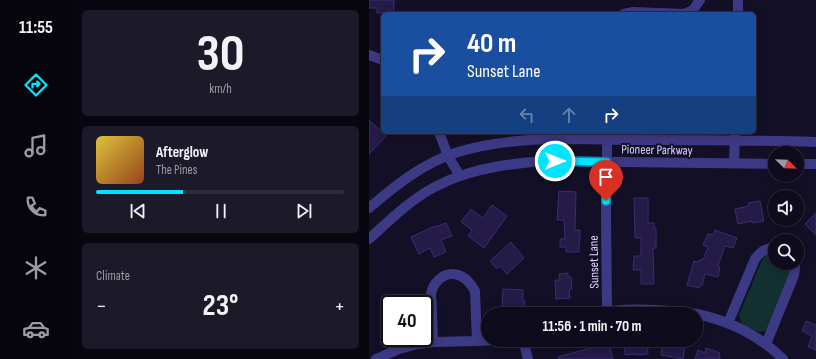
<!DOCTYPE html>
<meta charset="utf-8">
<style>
body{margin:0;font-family:"Sofia Sans Condensed",sans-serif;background:#1c1929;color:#f1f3f6;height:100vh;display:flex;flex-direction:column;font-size:15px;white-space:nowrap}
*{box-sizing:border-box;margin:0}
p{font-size:13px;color:#9b9ba3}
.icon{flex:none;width:22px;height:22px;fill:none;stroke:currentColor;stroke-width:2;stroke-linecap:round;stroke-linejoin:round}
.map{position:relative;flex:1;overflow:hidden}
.drawer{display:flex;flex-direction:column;gap:10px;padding:10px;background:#08060f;width:297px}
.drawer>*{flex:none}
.hud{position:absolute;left:12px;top:12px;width:375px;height:122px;border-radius:6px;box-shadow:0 2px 10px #0003,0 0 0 1px #2e2b3b;background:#1a4fa0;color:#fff;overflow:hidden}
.needle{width:26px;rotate:113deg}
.tools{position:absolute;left:399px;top:146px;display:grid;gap:8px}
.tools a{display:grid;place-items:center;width:36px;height:36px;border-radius:50%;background:#0e0b1c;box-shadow:0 2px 10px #0003,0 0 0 1px #2e2b3b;font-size:20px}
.speed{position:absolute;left:12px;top:295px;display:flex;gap:8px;font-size:20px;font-weight:700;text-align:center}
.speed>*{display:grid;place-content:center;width:52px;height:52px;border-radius:50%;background:#0e0b1c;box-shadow:0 2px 10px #0003,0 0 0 1px #2e2b3b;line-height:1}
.speed .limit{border:2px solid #111;border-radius:6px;background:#fff;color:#111}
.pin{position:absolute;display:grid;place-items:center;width:34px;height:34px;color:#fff;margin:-41px -17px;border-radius:50% 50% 50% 0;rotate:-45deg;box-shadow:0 0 4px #0007}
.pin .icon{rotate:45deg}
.me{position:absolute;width:44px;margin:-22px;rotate:90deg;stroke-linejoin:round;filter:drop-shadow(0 0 3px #0008)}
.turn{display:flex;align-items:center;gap:14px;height:84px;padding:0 20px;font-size:18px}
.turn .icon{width:52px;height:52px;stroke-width:2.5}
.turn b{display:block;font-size:28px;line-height:34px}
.lanes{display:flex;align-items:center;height:38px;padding:0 20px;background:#0003;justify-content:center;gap:20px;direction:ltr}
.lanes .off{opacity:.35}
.big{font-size:30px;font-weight:700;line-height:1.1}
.drawer .widget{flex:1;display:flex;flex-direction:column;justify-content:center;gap:6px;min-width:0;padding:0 14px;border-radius:6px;background:#1c1929}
.drawer .dial{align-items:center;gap:0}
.dial b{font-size:52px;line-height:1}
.song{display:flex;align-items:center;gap:12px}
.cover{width:48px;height:48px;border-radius:6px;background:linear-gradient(135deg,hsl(50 70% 55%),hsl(20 70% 35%))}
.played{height:4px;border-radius:2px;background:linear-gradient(90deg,#00e5ff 35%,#2e2b3b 35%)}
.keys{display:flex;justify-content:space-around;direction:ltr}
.heat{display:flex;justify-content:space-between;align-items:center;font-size:22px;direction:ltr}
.trip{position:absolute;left:112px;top:307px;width:222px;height:40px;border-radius:20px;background:#0e0b1c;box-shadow:0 2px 10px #0003,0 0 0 1px #2e2b3b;font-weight:700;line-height:40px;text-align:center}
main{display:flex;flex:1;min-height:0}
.dock{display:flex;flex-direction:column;width:72px;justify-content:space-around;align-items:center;background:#06040b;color:#9b9ba3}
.dock .icon{width:28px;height:28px}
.dock .on{color:#00e5ff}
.dock b{font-size:18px;color:#f1f3f6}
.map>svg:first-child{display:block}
.green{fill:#12302f}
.building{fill:#241b47;stroke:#3b2d73}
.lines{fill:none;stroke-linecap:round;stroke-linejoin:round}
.minor{stroke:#3d3a85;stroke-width:10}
.route-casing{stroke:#0095a6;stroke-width:10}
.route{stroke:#00e5ff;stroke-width:7}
.labels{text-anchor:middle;stroke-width:4;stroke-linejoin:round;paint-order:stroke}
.street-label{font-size:13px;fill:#d9d4ff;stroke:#130f26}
</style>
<main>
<nav class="dock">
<b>11:55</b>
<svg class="icon on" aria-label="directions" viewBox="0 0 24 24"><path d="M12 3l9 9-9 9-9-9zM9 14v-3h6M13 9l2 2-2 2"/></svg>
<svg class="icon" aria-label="music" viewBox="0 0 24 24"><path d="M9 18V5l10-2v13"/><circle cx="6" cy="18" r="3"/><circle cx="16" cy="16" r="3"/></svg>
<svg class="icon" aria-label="phone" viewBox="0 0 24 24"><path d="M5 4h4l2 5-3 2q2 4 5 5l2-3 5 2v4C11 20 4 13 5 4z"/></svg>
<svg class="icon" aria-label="climate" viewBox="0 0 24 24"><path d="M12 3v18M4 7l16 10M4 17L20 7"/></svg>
<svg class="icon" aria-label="car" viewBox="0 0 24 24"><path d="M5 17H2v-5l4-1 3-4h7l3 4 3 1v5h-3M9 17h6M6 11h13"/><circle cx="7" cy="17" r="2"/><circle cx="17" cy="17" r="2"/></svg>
</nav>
<section class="drawer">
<div class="widget dial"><b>30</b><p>km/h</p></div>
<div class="widget">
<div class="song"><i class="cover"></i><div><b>Afterglow</b><p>The Pines</p></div></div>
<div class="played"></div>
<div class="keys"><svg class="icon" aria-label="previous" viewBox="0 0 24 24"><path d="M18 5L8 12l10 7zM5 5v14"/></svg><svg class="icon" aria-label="pause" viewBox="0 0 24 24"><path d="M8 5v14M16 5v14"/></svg><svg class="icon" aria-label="next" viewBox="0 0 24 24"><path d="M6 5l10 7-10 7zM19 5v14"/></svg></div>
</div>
<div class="widget"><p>Climate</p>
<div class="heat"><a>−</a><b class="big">23°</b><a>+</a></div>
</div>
</section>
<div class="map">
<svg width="447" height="359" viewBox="0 0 447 359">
<rect width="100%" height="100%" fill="#130f26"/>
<path class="green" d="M404,252H406V263H422L421,274L398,329L396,331L390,332L376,326L372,322L370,315L392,262L397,255Z"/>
<path class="building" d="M0,0H25V13H8V8H0Z
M0,120L17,136L0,154Z
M190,191L207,192L206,230H211V241H210V252H197V247H191V239H196L195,220H188Z
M265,198H279V223H285V228H287V248H284L285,284H272V270H264L265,256H272V238H266Z
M391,201L395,221L383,223V221L369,224L366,209L380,206L379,203Z
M123,205L138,216L115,248L99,236L103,230L92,222L102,209L114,218Z
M447,213V235L436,224Z
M77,223L83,236L72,240L77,252L65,257L61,248L50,254L42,237L66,226V227Z
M346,230L368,238L364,248L356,246L349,266L351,267L349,277L336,274L333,286H331L330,288L318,285L325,261L329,262V261H331L332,259L334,260L339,247L334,245L339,234L344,235Z
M142,242L155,258L138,274L131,266L128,269L121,261Z
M199,273V277H202L203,289L200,290L201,298L187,299L186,280H191L190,274Z
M134,289L154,290V301H156L155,309L133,307Z
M437,321L447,325V350L439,347L443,336L433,331Z
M255,340H278L279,354L268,355V354L256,355Z
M294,340H306L317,342L314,359L292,355Z
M239,341L244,359H190L189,357L218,349L217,346Z
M337,348L351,353L350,357H351V359H326L329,350L336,353Z"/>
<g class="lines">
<path class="minor" d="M255,14L264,12L315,14L324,10L331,0
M369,14V0
M0,55L14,60
M70,132L79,156L91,176
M365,163L366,132
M428,164H447
M0,208C27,185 54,163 89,152C145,135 205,139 263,140C324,140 386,140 447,142
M0,239C20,221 39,202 62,189C67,186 73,184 78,181C108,168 140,164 173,161L406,164
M238,312L237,214L238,162V132
M228,314C246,309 267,309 286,310C300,311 314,311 328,314C360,321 391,336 414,359
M359,323L386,259C391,252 397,247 406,248
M154,340L159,359
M64,342C64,332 63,321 63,311C63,306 62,300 62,295C63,284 73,273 85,274C95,275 101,282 106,291L108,341
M397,344L425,275L426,268L425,263
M7,359L30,349L49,344L64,342L108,341L130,340"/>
</g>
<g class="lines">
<g class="route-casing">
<path id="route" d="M186,161L238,162L237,201"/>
</g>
<use href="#route" class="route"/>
</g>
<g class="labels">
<g class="street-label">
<text transform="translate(288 149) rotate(1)" y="5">Pioneer Parkway</text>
<text transform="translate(224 262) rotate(-91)" y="5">Sunset Lane</text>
</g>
</g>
</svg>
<div class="tools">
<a><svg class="needle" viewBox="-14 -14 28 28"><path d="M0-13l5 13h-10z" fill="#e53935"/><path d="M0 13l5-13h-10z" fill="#9b9ba3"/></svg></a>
<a><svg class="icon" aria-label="sound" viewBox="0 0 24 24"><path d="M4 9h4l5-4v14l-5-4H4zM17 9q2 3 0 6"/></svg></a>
<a><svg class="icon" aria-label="search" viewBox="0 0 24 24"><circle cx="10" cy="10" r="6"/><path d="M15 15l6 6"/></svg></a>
</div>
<div class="speed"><div class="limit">40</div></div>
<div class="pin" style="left:237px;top:201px;background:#d93025"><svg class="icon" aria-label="arrive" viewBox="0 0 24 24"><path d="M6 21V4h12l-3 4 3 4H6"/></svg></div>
<svg class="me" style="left:186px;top:161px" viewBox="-20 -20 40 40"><circle r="17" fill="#00e5ff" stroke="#fff" stroke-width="3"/><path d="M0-11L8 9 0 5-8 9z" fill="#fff"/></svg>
<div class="trip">11:56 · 1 min · 70 m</div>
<div class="hud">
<div class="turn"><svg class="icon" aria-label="right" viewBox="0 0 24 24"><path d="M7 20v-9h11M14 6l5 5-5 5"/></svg><div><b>40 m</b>Sunset Lane</div></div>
<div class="lanes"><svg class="icon off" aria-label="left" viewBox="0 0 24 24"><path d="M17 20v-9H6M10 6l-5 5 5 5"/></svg><svg class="icon off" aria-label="ahead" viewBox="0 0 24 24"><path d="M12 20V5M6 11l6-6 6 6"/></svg><svg class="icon" aria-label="right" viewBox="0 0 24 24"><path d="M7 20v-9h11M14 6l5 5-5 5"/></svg></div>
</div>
</div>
</main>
